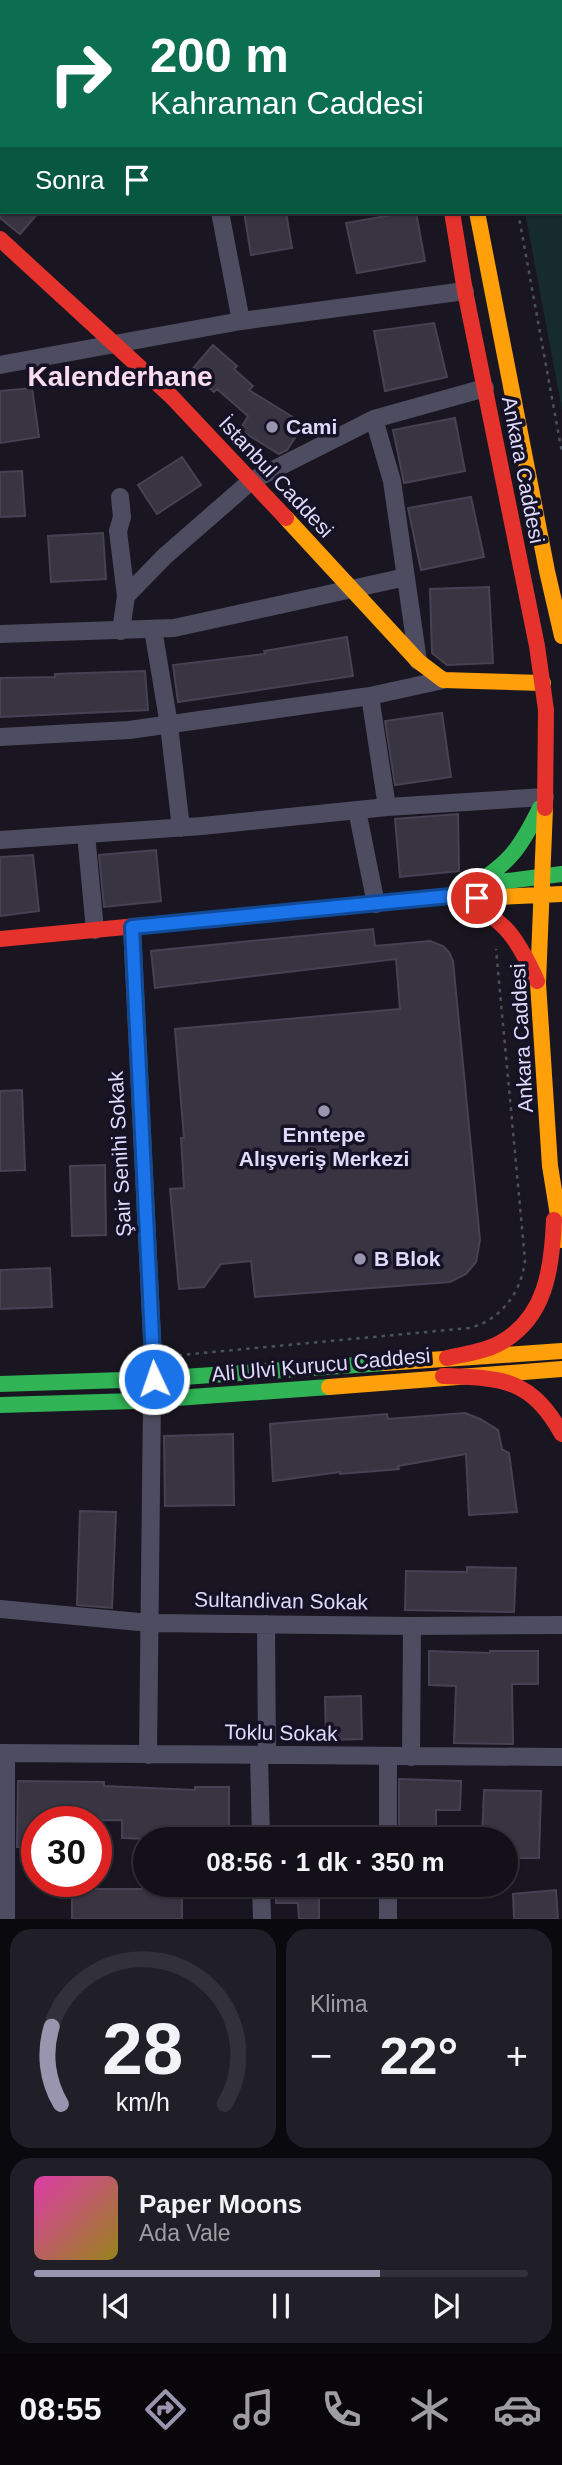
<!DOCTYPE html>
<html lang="tr">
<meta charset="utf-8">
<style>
body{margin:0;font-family:Helvetica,sans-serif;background:#201e26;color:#f1f3f6;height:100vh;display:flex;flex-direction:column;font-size:26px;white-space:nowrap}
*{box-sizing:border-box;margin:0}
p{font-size:23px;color:#9d9da2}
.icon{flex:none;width:38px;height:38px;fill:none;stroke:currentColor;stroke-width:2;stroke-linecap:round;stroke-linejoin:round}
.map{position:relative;height:1919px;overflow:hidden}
.drawer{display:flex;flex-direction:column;gap:10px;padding:10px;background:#0a090e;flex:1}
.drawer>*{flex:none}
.banner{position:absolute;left:0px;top:0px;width:564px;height:214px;box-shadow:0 2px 5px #0004,0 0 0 2px #323038;background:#0b6e4f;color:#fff;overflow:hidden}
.speed{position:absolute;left:21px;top:1806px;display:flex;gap:14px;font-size:35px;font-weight:700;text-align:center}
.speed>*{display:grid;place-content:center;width:91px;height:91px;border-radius:50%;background:#131019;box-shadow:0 2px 5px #0004,0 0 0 2px #323038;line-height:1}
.speed .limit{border:10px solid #d22;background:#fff;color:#111}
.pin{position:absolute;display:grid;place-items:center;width:60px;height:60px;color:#fff;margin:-30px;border:4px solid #fff;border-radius:50%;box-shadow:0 2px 7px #0007}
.me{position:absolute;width:77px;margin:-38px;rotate:357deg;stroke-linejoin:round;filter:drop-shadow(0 0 5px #0008)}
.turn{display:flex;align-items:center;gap:24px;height:147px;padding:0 35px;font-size:32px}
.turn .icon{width:91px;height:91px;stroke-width:2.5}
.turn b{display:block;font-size:49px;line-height:60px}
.then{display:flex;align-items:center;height:66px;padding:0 35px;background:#0003;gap:14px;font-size:26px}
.big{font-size:52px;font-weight:700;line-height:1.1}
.drawer .card{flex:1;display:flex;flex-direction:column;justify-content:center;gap:10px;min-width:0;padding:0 24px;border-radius:21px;background:#201e26}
.drawer .dial{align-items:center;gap:0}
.dial svg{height:182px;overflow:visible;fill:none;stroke:#323038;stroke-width:7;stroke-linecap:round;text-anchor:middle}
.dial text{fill:#f1f3f6;stroke:none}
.song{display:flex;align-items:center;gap:21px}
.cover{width:84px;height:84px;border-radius:10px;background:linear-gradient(135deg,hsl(320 70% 55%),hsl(50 70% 35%))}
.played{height:7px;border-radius:4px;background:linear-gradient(90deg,#9a95af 70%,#323038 70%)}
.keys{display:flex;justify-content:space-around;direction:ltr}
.heat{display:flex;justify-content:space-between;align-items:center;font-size:38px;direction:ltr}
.drawer .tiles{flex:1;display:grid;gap:10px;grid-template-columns:1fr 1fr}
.card:last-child{grid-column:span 2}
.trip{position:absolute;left:133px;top:1827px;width:385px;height:70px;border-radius:35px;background:#131019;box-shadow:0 2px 5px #0004,0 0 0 2px #323038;font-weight:700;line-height:70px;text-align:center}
.tabs{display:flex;height:112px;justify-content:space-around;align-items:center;background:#08060a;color:#9d9da2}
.tabs .icon{width:49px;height:49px}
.tabs .active{color:#9a95af}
.tabs b{font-size:32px;color:#f1f3f6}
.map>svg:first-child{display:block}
.green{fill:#162b2c}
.building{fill:#383442;stroke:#464254;stroke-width:2}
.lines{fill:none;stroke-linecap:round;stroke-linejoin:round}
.path{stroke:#49525e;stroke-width:2.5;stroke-dasharray:3.5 5;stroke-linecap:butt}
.street{stroke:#4e4c60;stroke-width:18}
.fast{stroke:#30b455;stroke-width:16}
.slow{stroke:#ff9f0a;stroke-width:16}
.jam{stroke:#e5322d;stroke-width:16}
.route-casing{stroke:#114b97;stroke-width:18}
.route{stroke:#1a73e8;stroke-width:12}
.poi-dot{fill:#9a95af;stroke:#161225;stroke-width:2.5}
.labels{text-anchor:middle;stroke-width:7;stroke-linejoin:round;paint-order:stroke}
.poi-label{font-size:21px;font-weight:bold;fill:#dfdafb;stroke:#161225;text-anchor:start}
.street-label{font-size:21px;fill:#dfdafb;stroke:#161225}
.district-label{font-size:28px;font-weight:bold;fill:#fbdcef;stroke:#161225}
</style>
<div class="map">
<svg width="562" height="1919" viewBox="0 0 562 1919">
<rect width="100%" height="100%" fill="#191621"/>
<path class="green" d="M486,0H562V410L525,212H562V2H487Z"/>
<path class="building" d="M0,212H39L20,234L0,218Z
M244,212H286L292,248L251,255Z
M409,212H416L425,261L357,273L346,223Z
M434,323L447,377L385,391L374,331Z
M213,345L237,366L234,369L253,386L249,390L304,424L287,450L279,454L240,430L248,416L217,389L214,392L190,372Z
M32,388L39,437L0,443V391Z
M455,418L465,471L404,483L393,430Z
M182,457L201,485L157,514L138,485Z
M22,471L25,516L0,517V472Z
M471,497L484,557L421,570L408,508Z
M103,533L106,579L51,582L48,536Z
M489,587L493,663L447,665L432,653L430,589Z
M347,637L353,676L178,702L173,665L265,654L264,651Z
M145,671L148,710L0,717V678L55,677V674Z
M442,713L451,777L395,785L385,721Z
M458,814L459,871L400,877L395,819Z
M156,850L161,901L104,907L99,855Z
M33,855L39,911L0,916V857Z
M373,929L375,946L430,941L443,946L449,952L453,961L480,1240L476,1262L466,1274L450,1282L255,1297L251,1261L221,1264L204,1287L179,1289L170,1189L184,1188L181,1138H184L175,1029L400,1009L396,959L155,988L151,951Z
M22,1090L25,1170L0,1171V1091Z
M105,1165L106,1235L72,1236L70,1166Z
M50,1268L52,1307L0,1309V1270Z
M465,1413L480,1419L498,1430L502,1449L509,1453L517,1512L469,1515L466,1454L398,1466L399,1469L340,1474V1472L273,1481L270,1424L387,1414L388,1419Z
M233,1434L234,1505L165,1506L164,1436Z
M80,1511L116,1512L112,1608L77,1605Z
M467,1567L516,1568L514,1612L405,1610L406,1571L467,1572Z
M429,1651L490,1653V1651H538V1684H512L513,1744L454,1743L456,1686L429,1685Z
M361,1696L362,1739L326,1740L325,1697Z
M399,1779L461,1781L460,1810H436V1839H399Z
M18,1781L104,1782V1786L195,1790V1787H229V1839H194V1836L149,1834V1839L122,1838V1820L37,1821V1847H17Z
M484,1790L541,1791L539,1858H506V1839H482Z
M142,1885H182V1919H72V1889H142Z
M276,1885H319V1919H299L298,1903H276Z
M556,1890L558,1919H514L513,1894Z"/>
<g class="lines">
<path class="path" d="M479,0L480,2
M518,212L562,453
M170,1356L469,1328C500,1321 522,1292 525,1260L496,949"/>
<path class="street" d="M242,0L243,2
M388,2L396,0
M0,91H2
M220,212L241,321
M0,365L241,321L465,291
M374,419L392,481L418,661
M120,497L122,517L118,531L126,596
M153,629L169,725L181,828
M121,631L126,596L165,556L251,481L374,419L485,388
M0,634L174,628L406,577
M370,696L387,807
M0,737L129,730L370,696L443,680
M357,810L376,904
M86,834L95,930
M0,840L202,826L387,807L545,797
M132,927L154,1379
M0,1609L150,1623L412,1626L562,1625
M266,1624L267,1755
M0,1753L562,1757
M6,1754V1919
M148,1755L152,1401
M259,1755L261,1839
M388,1757V1839
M411,1757L412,1626
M261,1885L262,1919
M388,1885V1919"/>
<path class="fast" d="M415,0V2
M469,888C509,864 520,849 540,808
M365,904L450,896L492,883L562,874
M0,1384L154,1379L385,1363
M0,1405L135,1401L329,1387"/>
<path class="slow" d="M477,212L547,571L562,636
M286,518L418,661L443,680L543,683
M545,808L538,983L550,1166L562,1240
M478,898L562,894
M385,1363L562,1351
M329,1387L562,1369"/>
<path class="jam" d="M434,0V2
M452,212L465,291L537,646L546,710L545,808
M0,239L171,396L286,518
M464,899C507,922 517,938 537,981
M0,939L365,904
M447,1358C464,1354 484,1352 500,1343C546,1318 552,1268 554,1220
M443,1376C503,1378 530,1378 562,1434"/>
</g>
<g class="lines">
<g class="route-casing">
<path id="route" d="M154,1379L132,927L450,896L464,899L477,898"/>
</g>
<use href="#route" class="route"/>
</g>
<g class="poi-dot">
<circle cx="272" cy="427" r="7"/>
<circle cx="324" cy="1111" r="7"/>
<circle cx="360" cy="1259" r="7"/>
</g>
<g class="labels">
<g class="poi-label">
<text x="286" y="434">Cami</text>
<text x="324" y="1142" text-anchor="middle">Enntepe<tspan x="324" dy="24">Alışveriş Merkezi</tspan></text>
<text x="374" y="1266">B Blok</text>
</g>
<g class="street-label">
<text transform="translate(523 470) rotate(79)" y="7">Ankara Caddesi</text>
<text transform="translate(276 477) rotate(47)" y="7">İstanbul Caddesi</text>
<text transform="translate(522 1038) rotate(-93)" y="7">Ankara Caddesi</text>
<text transform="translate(120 1154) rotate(-93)" y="7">Şair Senihi Sokak</text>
<text transform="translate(321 1365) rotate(-5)" y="7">Ali Ulvi Kurucu Caddesi</text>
<text transform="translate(281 1601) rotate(1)" y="7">Sultandivan Sokak</text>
<text transform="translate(281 1733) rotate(1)" y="7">Toklu Sokak</text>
</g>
<g class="district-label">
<text x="120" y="386">Kalenderhane</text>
</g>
</g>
</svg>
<div class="speed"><div class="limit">30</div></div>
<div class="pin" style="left:477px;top:898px;background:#d93025"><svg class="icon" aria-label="arrive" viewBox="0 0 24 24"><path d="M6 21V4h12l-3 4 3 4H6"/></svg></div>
<svg class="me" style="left:154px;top:1379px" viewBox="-20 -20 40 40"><circle r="17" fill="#1a73e8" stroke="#fff" stroke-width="3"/><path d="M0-11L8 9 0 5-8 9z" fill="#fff"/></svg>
<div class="trip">08:56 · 1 dk · 350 m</div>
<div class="banner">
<div class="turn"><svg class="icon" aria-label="right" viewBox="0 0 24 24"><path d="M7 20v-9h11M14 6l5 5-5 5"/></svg><div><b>200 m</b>Kahraman Caddesi</div></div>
<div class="then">Sonra<svg class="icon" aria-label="arrive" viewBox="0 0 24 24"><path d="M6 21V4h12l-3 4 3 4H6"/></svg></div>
</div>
</div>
<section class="drawer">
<div class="tiles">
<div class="card dial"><svg viewBox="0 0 100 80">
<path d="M14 69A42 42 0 1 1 86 69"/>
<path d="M14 69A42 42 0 0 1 10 35" stroke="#9a95af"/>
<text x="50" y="56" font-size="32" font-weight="700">28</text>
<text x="50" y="72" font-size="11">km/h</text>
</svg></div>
<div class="card"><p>Klima</p>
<div class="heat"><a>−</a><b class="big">22°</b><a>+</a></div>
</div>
<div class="card">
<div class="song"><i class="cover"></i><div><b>Paper Moons</b><p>Ada Vale</p></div></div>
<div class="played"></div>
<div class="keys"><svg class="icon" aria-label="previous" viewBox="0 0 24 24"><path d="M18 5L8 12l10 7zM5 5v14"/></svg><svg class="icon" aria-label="pause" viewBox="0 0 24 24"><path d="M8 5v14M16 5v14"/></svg><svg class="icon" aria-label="next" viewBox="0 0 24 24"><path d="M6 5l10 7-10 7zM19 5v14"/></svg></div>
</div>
</div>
</section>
<nav class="tabs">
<b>08:55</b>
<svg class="icon active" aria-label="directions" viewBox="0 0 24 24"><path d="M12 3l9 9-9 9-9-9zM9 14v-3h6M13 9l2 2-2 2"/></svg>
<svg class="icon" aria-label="music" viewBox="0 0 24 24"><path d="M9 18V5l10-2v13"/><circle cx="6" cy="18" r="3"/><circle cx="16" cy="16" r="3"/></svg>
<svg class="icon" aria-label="phone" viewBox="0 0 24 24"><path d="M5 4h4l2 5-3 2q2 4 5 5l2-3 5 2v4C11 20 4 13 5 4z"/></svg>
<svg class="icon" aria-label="climate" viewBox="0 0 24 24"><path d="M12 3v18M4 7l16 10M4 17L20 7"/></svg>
<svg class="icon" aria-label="car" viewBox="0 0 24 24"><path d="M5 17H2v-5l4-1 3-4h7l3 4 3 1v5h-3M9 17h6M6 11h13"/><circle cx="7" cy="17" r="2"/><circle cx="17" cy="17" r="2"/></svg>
</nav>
